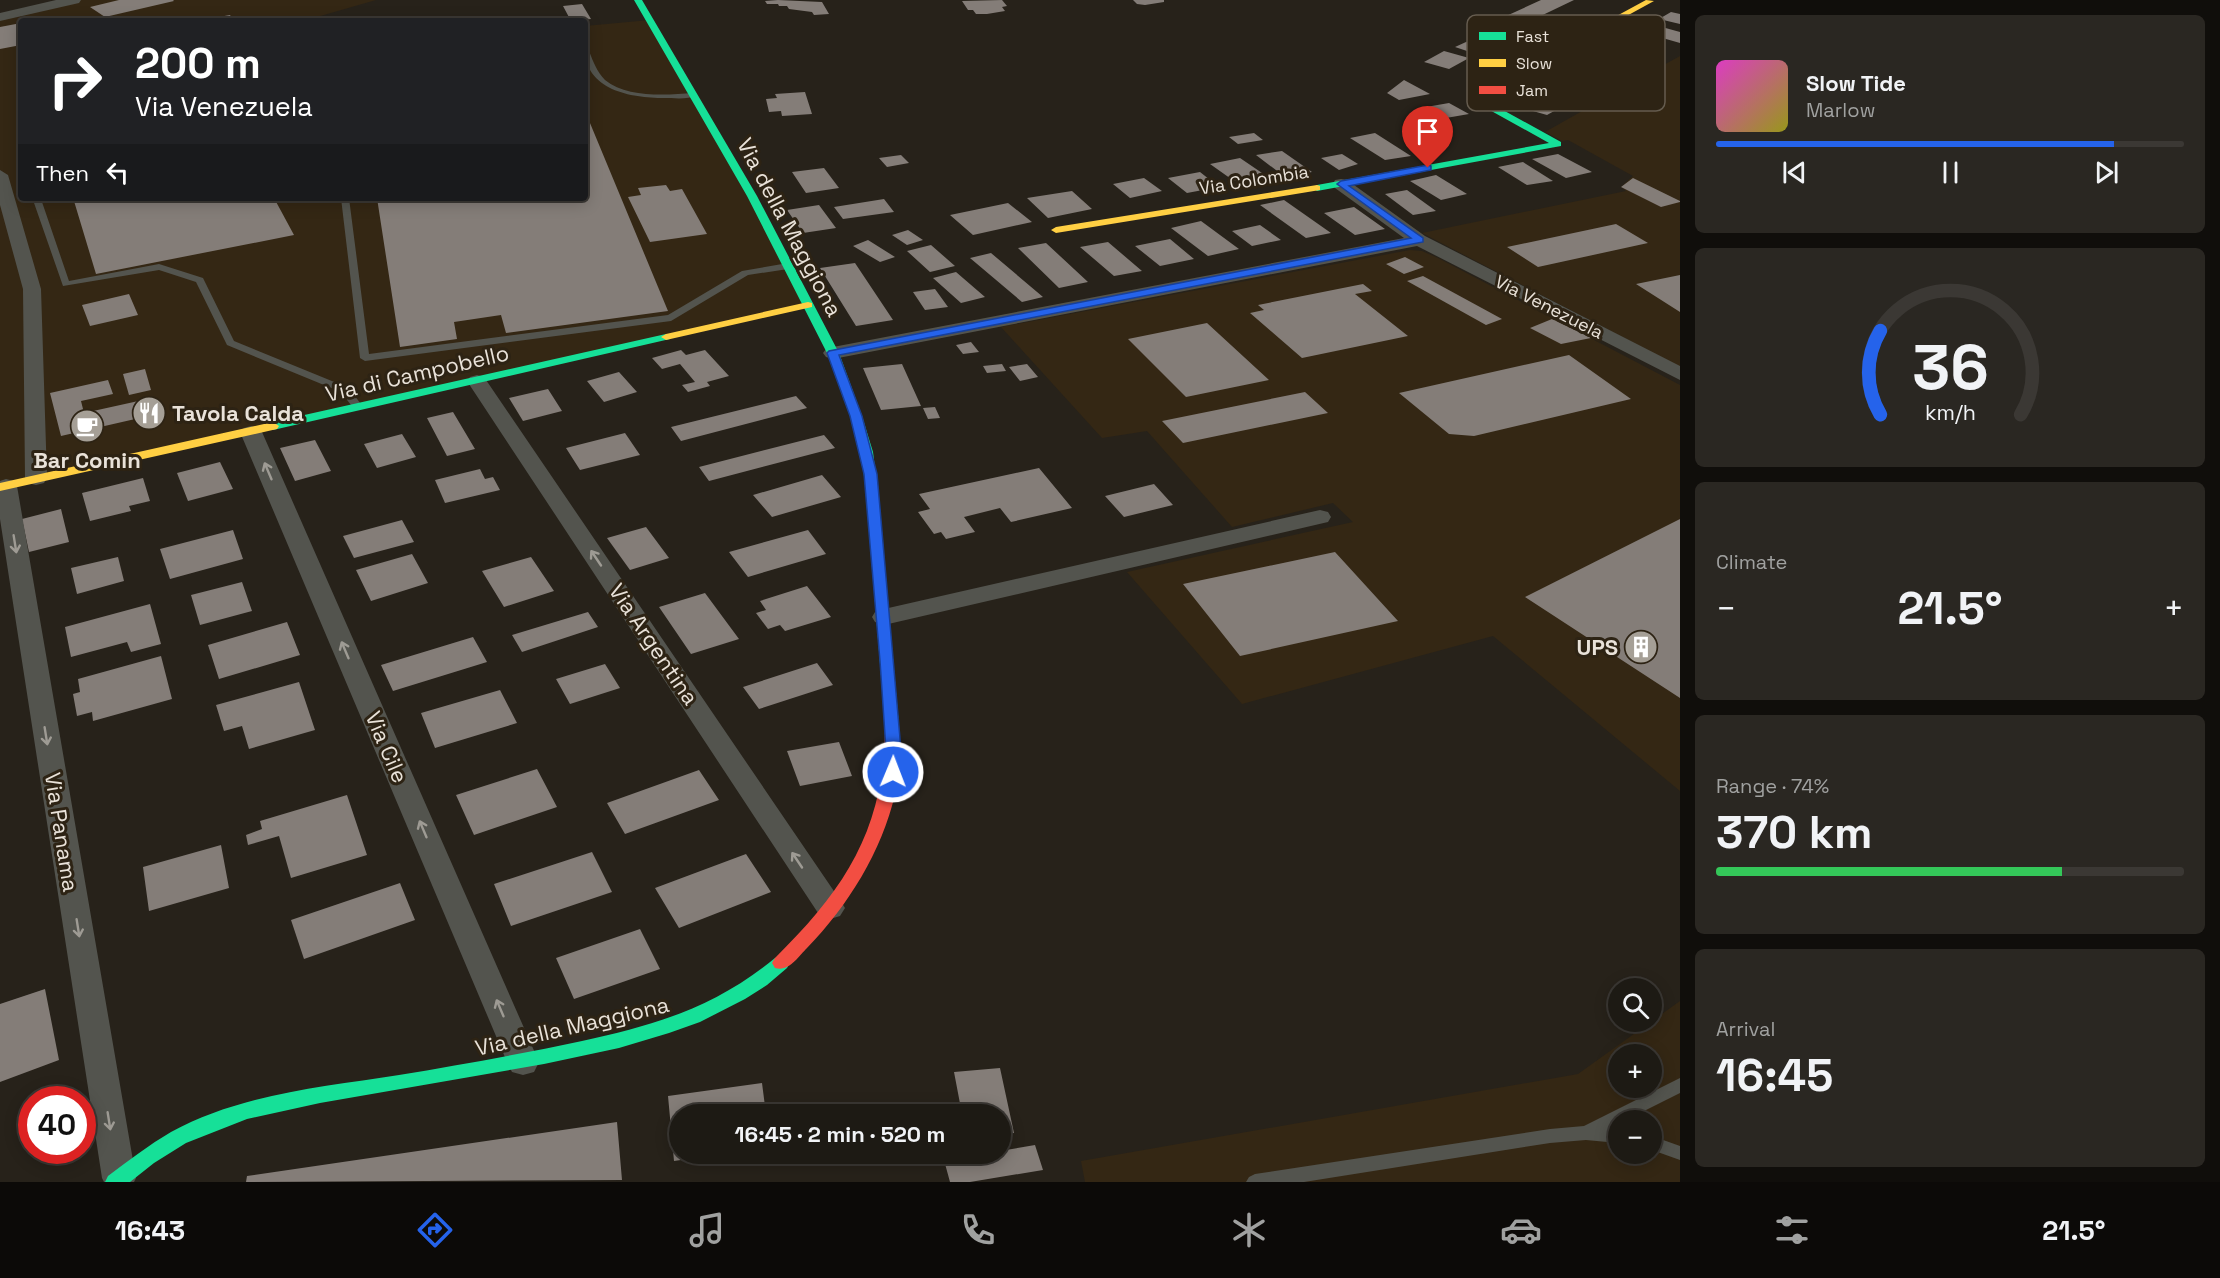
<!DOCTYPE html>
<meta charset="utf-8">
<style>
body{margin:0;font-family:"Space Grotesk",sans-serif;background:#2a2722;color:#f1f3f6;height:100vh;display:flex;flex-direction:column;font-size:22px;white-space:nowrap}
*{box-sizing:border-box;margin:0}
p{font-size:20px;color:#a0a1a0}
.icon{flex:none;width:33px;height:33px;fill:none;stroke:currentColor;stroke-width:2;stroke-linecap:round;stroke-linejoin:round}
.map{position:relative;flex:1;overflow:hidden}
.drawer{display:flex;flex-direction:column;gap:15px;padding:15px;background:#100e0b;width:540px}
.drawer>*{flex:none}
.banner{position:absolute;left:18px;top:18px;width:570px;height:183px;border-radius:6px;box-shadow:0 3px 15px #0003,0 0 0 2px #3b3834;background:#202124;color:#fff;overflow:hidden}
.tools{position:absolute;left:1608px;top:978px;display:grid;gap:12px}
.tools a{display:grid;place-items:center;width:54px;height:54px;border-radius:50%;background:#1d1a14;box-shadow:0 3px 15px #0003,0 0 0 2px #3b3834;font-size:30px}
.speed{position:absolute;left:18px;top:1086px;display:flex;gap:12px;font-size:30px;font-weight:700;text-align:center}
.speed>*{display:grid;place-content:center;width:78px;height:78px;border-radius:50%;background:#1d1a14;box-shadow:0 3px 15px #0003,0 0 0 2px #3b3834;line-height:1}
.speed .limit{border:9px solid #d22;background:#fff;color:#111}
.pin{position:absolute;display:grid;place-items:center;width:51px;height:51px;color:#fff;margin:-62px -26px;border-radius:50% 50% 50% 0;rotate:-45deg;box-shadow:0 0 6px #0007}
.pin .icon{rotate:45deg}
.me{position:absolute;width:66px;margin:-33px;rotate:1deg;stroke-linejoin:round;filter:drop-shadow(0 0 4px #0008)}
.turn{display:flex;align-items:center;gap:21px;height:126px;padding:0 18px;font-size:27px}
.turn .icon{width:78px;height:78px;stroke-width:2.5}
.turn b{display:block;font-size:42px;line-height:51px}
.then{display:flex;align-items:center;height:57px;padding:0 18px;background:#0003;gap:12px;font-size:22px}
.big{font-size:45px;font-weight:700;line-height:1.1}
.drawer .widget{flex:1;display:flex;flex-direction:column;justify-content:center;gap:9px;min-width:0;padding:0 21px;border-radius:9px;background:#2a2722}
.drawer .dial{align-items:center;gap:0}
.dial svg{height:156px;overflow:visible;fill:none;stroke:#3b3834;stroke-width:7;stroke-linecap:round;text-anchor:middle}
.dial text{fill:#f1f3f6;stroke:none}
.song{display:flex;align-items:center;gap:18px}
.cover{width:72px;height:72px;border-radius:9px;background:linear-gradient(135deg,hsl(310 70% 55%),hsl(60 70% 35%))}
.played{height:6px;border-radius:3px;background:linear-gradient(90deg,#2563eb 85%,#3b3834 85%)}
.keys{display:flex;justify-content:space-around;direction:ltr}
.heat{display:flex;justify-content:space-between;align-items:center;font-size:33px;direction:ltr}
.charge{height:9px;border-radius:4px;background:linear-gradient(90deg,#34c759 74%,#3b3834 0)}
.trip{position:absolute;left:669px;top:1104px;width:342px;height:60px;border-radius:30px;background:#1d1a14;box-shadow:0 3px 15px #0003,0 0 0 2px #3b3834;font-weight:700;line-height:60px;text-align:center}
.tab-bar{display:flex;height:96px;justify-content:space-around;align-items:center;background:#0c0a08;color:#a0a1a0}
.tab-bar .icon{width:42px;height:42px}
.tab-bar .current{color:#2563eb}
.tab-bar b{font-size:27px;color:#f1f3f6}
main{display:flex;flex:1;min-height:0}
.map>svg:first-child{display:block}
.built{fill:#342714;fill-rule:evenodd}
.building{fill:#847d78}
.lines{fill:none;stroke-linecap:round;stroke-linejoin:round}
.lane{fill:#53544e;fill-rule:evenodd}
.street{fill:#53544e;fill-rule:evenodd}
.fast{fill:#16e098;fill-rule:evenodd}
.slow{fill:#ffcf43;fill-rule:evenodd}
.jam{fill:#f24e42;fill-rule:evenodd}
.oneway{stroke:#9e9b94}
.route{fill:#2563eb;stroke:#184099;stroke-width:1.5}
.labels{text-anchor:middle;stroke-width:6;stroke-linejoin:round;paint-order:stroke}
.far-street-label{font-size:18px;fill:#e9e2d9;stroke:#2d2314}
.street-label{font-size:22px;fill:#e9e2d9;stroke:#2d2314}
.poi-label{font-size:22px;font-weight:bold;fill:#e9e2d9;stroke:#2d2314;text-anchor:start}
.key{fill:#2d2314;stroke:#655c4f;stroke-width:1.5}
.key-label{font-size:16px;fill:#e9e2d9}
</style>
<main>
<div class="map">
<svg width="1680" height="1182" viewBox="0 0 1680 1182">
<rect width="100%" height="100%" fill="#27221a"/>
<path class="built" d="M74,0H376L303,21H21V198H585V26L650,20L808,305L0,487V17Z
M1680,56V367L1422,233L1626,191L1621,187L1633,176L1568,140L1562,141L1545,132L1600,101L1619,106L1664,84L1642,77Z
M1410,250L1422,251L1438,258L1680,385V791L1493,636L1242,704L1127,572L1353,522L1333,503L1232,527L1147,431L1102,438L1001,327Z
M1680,1001V1182H1085L1081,1161L1578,1074ZM1618,1054H1652V1088H1618ZM1618,1120H1652V1154H1618Z"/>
<path class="building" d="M119,0H173L174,1L105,17L90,7Z
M778,0L822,2L829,14L814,15L812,12L789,9L787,6H779L778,4H767L765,1Z
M1002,0L1007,6L1002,7L1005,11L987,14H976L973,10H968L962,1Z
M1133,0H1164V2L1145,5L1137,4Z
M1541,0H1574L1526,23L1504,17Z
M582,4L591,19L571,21L563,6Z
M1671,12L1680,14V24L1659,19Z
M230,15L233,20L202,21V20Z
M21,23V45L0,49V27Z
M1651,24L1680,32V43L1638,31Z
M1477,37L1501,44L1479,55L1455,47Z
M1444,51L1469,58L1449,69L1424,62Z
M1404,80L1430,94L1399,100L1387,93Z
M805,92L812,114L782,116L781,111L769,112L766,99L777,98L775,94Z
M1535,98L1563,106L1547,115L1519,107Z
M1449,103L1469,114L1446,118L1426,107Z
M585,111L668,311L506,333L501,315L454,322L457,339L400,347L377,198H585Z
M1254,133L1263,140L1238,144L1229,137Z
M1375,133L1411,156L1385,160L1350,138Z
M1282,151L1312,172L1285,177L1256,155Z
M1342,154L1358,164L1339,170L1321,158Z
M1558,154L1592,172L1566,178L1532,159Z
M901,155L909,163L887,167L879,158Z
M1240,158L1265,175L1234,181L1210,164Z
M1523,162L1553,181L1527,185L1498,167Z
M824,168L839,188L806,193L792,172Z
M1200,172L1219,187L1187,193L1168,178Z
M1436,175L1467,194L1441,200L1410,181Z
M1144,178L1162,191L1130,198L1113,184Z
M1633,178L1680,201V202L1661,207L1621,187Z
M666,185L670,191L682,189L707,234L650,242L628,197L641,195L638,188Z
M1407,190L1436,211L1413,215L1385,194Z
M1072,191L1092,209L1048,218L1027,198Z
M89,198H274L294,235L96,274L74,201Z
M884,199L894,212L843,219L834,207Z
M1284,200L1331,233L1306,238L1260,205Z
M1008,203L1032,222L973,235L950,215Z
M819,205L836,228L803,233L787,210Z
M1354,207L1385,229L1355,235L1324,213Z
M1201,221L1239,249L1208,256L1171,228Z
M1616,224L1648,243L1538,267L1507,247Z
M1260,225L1281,240L1252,246L1232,231Z
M908,230L923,240L907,245L892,235Z
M1170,239L1194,259L1160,266L1135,246Z
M868,240L895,257L880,262L853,246Z
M1108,242L1142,271L1114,276L1080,247Z
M1046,243L1088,282L1059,288L1018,248Z
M931,245L955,266L930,272L907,251Z
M991,253L1043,297L1022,302L970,258Z
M1405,257L1424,267L1404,274L1386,264Z
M855,263L893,320L856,326L820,268Z
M956,272L985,297L961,303L933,278Z
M1680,275V312L1636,284Z
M1423,276L1502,319L1486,325L1407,281Z
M1363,284L1372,291L1355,294L1408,336L1302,358L1250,313L1264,310L1258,305Z
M935,289L948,307L925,310L913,292Z
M129,294L138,315L90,326L82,305Z
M1552,319L1591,338L1561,344L1530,328Z
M1207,323L1269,380L1186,397L1128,339Z
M971,342L979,352L963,354L956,345Z
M681,350L686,355L705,350L729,376L707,382L710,386L688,392L682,385L695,382L680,364L662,369L652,358Z
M1569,355L1631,399L1474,436L1449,434L1399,393Z
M902,364L921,406L881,410L863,368Z
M1002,364L1006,371L987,373L983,366Z
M1027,364L1038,377L1020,381L1009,367Z
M145,369L151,390L129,395L123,374Z
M619,372L637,392L604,402L587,381Z
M108,380L113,394L81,401L84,413L152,398L157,414L61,436L50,393Z
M548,389L562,411L523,421L509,398Z
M1305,392L1328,413L1183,443L1162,421Z
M796,396L807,408L681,441L671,427Z
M935,407L940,418L928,419L923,408Z
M453,412L475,449L447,456L427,418Z
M625,433L640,455L580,470L566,448Z
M402,434L416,457L377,468L364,444Z
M824,435L835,448L709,481L699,467Z
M315,440L331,471L295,481L280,448Z
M220,462L233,489L188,501L177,473Z
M1039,468L1072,508L1011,522L1000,508L964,517L975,532L946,539L941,532L934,534L918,512L930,509L919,494Z
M480,469L485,479L493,477L500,490L445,503L435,480Z
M822,475L841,497L772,517L753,495Z
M143,478L150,501L129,506L131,511L90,521L82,493Z
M1154,484L1173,505L1124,517L1105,496Z
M61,509L69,542L29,552L22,519Z
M1680,519V698L1525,597Z
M402,520L414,542L354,558L343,536Z
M646,527L669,558L630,570L607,538Z
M233,530L243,559L170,579L160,549Z
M808,530L826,554L748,577L729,552Z
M1335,552L1398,621L1240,656L1183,584Z
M412,554L428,583L371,601L356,570Z
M118,557L124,581L77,594L71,568Z
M531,557L554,591L504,607L482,571Z
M242,582L252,611L200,625L191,595Z
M807,586L831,617L785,631L780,625L768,629L756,613L766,610L760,601Z
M705,593L739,639L691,654L659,607Z
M150,604L161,644L131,652L127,642L71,657L65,627Z
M588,612L598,627L522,652L512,635Z
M287,622L300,655L219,679L208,645Z
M473,637L487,662L393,691L381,665Z
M161,656L172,699L93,721L92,712L77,716L73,694L80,692L78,679Z
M817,663L833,685L759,709L743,687Z
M605,664L620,688L570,704L556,679Z
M299,682L315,730L249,749L242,726L224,731L216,705Z
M500,690L517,723L435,748L421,713Z
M839,742L852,776L800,786L787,751Z
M537,769L557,807L474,835L456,795Z
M699,770L719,800L625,834L607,803Z
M347,795L367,855L291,878L279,836L248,845L246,835L262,829L260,821Z
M221,845L229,888L149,911L143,867Z
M592,852L612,892L511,926L494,884Z
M746,854L771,892L679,928L655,888Z
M400,883L415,920L304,959L291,920Z
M640,929L660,969L574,999L556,958Z
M45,989L59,1060L0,1082V1004Z
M1000,1068L1014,1133L1000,1134V1114H962L954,1072Z
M762,1083L766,1114H680V1154L716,1155L674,1161L668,1096Z
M617,1122L622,1180L246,1182L247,1176Z
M1035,1145L1043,1170L970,1182H950L944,1160L1000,1154V1151Z"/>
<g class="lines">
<path class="lane" d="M585,49L589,51C593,61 597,72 605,80C627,98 666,95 693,93L697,95C688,100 674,98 664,98C631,98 585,90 585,49Z
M34,198H53L42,202L69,281L159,264L203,278L234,341L349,388L363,407L358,410L354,409L341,392L227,345L196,282L159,270L63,286L33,200Z
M341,198H349L369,354L668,315L742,271L788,263L793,266L788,269L748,275L671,321L365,361L360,358Z
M1680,1078V1093L1626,1120H1618V1125L1612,1128L1618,1129V1143L1586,1140L1550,1143L1304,1182H1246L1249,1177L1255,1174L1550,1129L1584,1126Z
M1652,1136L1680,1146V1160L1652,1150Z"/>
<path class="street" d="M56,0H81L79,3L0,21V13Z
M0,170L8,175L41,289L47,478L44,483L36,485L28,483L25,478L23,289L0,205Z
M1341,179L1347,180L1425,236L1680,366V380L1417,246L833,359L826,357L823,353L826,349L833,347L1404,238L1335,188L1333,184L1335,180Z
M477,375L484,377L840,900L845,908L840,916L830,919L820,916L467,381L470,377Z
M251,426L258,428L262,432L539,1062L534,1072L523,1075L512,1072L507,1062L240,432L244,428Z
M6,479L14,481L17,486L136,1178L134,1182H104L102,1178L0,519V481Z
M1320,510L1328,512L1331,517L1328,522L884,625L875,622L872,617L875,612L884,609Z"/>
<path class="fast" d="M634,0H642L757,196L839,353L862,416L873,452L878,492L899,725L897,729H887L885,725L866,492L861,452L850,416L827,353L747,196Z
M1522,66L1529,68L1481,96L1483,99L1561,142V146L1317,191L1312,188L1317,185L1549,143L1477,103L1472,95Z
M666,334L671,337L670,339L273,430L267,426L273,422Z
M781,956L787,958L790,963L787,968L767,985L745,999L700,1022L669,1033L619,1048L544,1064L320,1103L247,1119L186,1143L154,1163L130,1182H105L108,1176C129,1160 149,1145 171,1132C241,1094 322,1087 399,1075C460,1065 521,1054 582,1041C656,1025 715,1007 775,958Z"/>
<path class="slow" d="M1646,0L1654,1L1528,70L1521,68Z
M1317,185L1320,186V190L1056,233L1051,230L1056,227Z
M808,302L812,303V307L666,340L661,337L666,334Z
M273,422L279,426L277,429L0,491V483Z"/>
<path class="jam" d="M892,720L897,721L899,725C900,748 900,771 895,794C882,851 848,906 807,948C798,957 789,972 775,968L772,963L775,958C846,888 885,828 885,725L887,721Z"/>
</g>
<defs><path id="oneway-shaft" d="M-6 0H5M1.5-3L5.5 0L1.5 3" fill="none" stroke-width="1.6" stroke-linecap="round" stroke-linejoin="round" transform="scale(1.5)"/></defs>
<g class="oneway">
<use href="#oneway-shaft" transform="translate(268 471) rotate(-113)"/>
<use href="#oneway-shaft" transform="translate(15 544) rotate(81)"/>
<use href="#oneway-shaft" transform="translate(596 558) rotate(-124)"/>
<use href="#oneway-shaft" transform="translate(345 650) rotate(-113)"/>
<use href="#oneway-shaft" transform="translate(46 736) rotate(81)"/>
<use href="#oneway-shaft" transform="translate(423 829) rotate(-113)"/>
<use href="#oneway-shaft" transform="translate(797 860) rotate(-124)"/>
<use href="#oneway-shaft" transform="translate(78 928) rotate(81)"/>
<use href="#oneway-shaft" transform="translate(500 1008) rotate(-113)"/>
<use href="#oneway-shaft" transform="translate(109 1121) rotate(81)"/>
</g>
<path class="route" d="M1428,165L1431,166V170L1349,186L1423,238V242L839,355L862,416L877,474L901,750L898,776H887L885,772L886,750L880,661L864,474L850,416L827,353L829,351L1411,238L1337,184L1341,181Z"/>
<defs>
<g id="restaurant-disc" transform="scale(1.725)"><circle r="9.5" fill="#a59f96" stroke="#2d2314"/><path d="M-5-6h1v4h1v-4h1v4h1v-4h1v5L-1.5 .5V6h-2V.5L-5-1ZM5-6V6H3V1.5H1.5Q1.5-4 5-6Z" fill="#fff"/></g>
<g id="cafe-disc" transform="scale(1.725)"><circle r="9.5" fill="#a59f96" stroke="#2d2314"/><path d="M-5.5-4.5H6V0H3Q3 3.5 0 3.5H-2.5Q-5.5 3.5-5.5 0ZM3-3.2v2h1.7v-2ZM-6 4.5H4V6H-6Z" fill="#fff"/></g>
<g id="building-disc" transform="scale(1.725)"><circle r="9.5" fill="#a59f96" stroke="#2d2314"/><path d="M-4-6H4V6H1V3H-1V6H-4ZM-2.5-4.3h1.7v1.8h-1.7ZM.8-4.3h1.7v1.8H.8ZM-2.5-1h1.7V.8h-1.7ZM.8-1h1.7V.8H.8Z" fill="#fff"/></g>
</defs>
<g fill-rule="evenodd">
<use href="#restaurant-disc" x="149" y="413"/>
<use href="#cafe-disc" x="87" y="426"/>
<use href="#building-disc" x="1641" y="647"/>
</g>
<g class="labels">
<g class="far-street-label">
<text transform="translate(1254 180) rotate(-9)" y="6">Via Colombia</text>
<text transform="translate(1549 307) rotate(27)" y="6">Via Venezuela</text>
</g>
<g class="street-label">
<text transform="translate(790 227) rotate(62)" y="8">Via della Maggiona</text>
<text transform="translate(417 373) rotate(-13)" y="8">Via di Campobello</text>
<text transform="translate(654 644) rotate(56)" y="8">Via Argentina</text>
<text transform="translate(387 747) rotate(67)" y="8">Via Cile</text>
<text transform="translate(62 832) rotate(81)" y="8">Via Panama</text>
<text transform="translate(572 1026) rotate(-13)" y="8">Via della Maggiona</text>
</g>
<g class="poi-label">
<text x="172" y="421">Tavola Calda</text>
<text x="87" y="468" text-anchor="middle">Bar Comin</text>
<text x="1618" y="655" text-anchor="end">UPS</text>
</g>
</g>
<rect x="1467" y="15" width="198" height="96" rx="9" class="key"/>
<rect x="1479" y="32" width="27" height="8" fill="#16e098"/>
<rect x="1479" y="59" width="27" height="8" fill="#ffcf43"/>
<rect x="1479" y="86" width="27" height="8" fill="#f24e42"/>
<g class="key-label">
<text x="1516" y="42">Fast</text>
<text x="1516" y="69">Slow</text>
<text x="1516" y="96">Jam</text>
</g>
</svg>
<div class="tools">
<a><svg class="icon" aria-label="search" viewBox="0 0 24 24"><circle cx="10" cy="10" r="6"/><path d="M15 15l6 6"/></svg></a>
<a>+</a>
<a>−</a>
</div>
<div class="speed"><div class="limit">40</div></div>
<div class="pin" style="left:1428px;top:168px;background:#d93025"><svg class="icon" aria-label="arrive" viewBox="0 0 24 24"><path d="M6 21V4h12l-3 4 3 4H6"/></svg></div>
<svg class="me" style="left:893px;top:772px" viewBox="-20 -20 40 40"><circle r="17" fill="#2563eb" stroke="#fff" stroke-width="3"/><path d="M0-11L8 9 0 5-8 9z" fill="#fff"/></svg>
<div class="trip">16:45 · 2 min · 520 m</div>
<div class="banner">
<div class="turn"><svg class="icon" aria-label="right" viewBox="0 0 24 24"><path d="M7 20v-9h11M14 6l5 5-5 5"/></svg><div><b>200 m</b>Via Venezuela</div></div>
<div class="then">Then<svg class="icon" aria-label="left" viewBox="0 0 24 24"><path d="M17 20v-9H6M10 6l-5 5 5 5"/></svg></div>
</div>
</div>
<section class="drawer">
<div class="widget">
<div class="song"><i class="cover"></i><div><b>Slow Tide</b><p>Marlow</p></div></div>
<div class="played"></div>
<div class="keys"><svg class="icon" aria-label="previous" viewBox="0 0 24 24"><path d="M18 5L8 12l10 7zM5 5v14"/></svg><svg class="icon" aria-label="pause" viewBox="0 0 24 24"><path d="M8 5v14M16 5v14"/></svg><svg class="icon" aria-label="next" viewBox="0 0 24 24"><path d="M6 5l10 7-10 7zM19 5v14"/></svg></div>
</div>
<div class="widget dial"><svg viewBox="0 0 100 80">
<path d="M14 69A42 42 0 1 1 86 69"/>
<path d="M14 69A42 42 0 0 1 14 26" stroke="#2563eb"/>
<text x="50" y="56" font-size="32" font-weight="700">36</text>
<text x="50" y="72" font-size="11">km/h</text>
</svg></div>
<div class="widget"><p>Climate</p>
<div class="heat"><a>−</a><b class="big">21.5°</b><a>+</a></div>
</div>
<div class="widget"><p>Range · 74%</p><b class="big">370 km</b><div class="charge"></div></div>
<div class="widget"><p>Arrival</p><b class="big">16:45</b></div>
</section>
</main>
<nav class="tab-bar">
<b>16:43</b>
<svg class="icon current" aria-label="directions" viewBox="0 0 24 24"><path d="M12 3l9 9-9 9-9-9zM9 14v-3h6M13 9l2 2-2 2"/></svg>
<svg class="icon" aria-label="music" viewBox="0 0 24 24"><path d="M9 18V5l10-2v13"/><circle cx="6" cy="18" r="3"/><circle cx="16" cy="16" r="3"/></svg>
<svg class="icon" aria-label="phone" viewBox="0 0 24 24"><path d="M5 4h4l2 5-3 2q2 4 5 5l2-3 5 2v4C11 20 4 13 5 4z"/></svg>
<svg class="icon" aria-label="climate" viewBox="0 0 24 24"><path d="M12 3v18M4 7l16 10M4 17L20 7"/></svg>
<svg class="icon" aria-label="car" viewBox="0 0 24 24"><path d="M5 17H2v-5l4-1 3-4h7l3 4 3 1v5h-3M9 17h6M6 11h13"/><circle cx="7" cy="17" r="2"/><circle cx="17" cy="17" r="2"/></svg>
<svg class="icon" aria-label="filters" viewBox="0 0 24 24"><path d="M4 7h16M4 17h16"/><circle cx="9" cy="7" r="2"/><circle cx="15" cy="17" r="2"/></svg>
<b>21.5°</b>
</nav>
